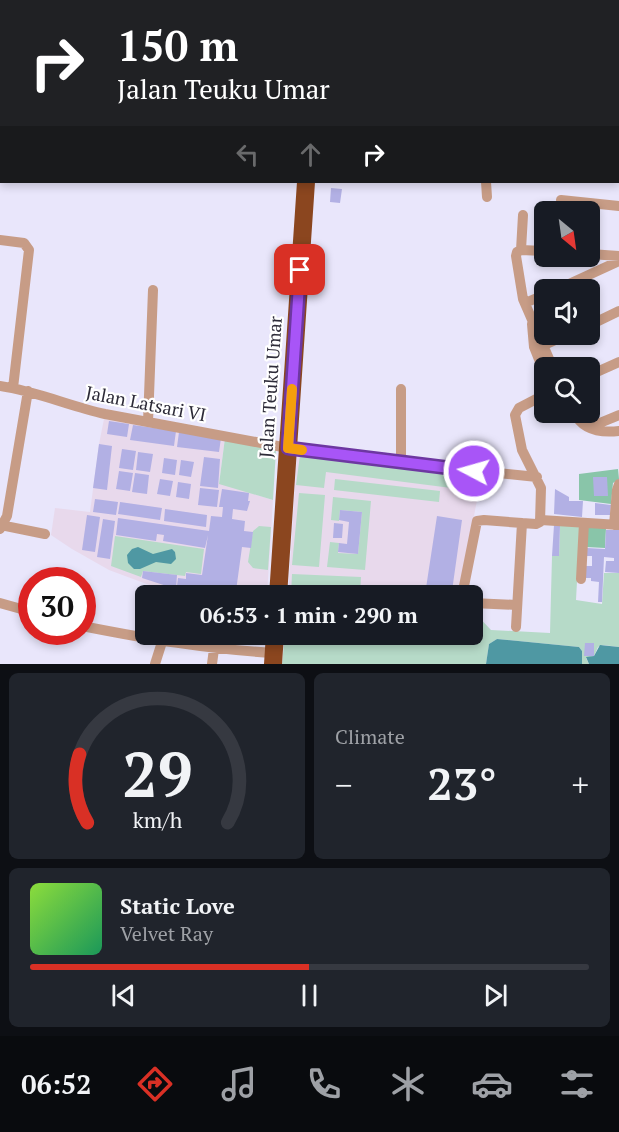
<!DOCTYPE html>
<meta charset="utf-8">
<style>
body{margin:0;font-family:"PT Serif",serif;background:#20242c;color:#f1f3f6;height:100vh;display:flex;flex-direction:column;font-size:22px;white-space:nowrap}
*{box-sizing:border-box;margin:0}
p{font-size:20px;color:#9ea1a6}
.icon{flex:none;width:33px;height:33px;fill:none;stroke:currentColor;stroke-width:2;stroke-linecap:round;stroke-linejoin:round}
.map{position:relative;height:664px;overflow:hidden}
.panel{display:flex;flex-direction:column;gap:9px;padding:9px;background:#0d0f14;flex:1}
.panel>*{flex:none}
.guide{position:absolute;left:0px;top:0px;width:620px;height:183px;box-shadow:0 3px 9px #0003;background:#202124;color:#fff;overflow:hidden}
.needle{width:39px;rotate:151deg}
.buttons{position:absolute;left:534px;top:201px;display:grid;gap:12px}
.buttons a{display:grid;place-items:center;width:66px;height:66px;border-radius:9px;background:#171b24;box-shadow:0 3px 9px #0003;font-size:30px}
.speed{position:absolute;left:18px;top:567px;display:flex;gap:12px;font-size:30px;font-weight:700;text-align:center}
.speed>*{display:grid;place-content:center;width:78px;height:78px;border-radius:50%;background:#171b24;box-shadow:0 3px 9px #0003;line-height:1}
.speed .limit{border:9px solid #d22;background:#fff;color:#111}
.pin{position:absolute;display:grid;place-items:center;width:51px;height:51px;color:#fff;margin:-26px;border-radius:12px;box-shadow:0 3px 9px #0006}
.me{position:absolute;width:66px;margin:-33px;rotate:276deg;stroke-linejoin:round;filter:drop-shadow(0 0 4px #0008)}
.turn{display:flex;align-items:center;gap:21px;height:126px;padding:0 18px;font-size:27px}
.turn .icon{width:78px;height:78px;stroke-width:2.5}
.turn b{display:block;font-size:42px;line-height:51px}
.lanes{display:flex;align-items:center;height:57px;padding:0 18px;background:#0003;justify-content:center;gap:30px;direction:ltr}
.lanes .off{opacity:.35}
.big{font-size:45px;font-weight:600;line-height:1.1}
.panel .widget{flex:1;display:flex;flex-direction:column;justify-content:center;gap:9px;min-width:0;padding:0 21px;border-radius:9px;background:#20242c}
.panel .dial{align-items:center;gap:0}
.dial svg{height:156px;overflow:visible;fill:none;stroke:#363941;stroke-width:7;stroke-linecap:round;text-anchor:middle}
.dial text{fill:#f1f3f6;stroke:none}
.song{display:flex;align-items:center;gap:18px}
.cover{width:72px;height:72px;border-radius:9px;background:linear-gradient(135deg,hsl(90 70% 55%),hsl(150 70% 35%))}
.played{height:6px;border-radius:3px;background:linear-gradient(90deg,#d93025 50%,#363941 50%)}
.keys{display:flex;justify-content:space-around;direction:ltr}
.heat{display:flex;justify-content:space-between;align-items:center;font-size:33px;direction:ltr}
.panel .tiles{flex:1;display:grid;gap:9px;grid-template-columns:1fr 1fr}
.widget:last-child{grid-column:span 2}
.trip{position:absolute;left:135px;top:585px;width:348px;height:60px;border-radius:9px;background:#171b24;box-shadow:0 3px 9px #0003;font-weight:600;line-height:60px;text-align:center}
.tab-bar{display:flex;height:96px;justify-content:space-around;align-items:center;background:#090b0e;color:#9ea1a6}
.tab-bar .icon{width:42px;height:42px}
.tab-bar .on{color:#d93025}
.tab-bar b{font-size:27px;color:#f1f3f6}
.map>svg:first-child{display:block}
.commercial{fill:#e8d9ec}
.green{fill:#b6dac8}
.forest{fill:#89c5a9}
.water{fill:#4f98a3}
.building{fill:#b2b0e4}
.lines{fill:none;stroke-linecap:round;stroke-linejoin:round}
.street{stroke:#c79c86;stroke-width:10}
.highway{stroke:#8b461f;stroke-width:18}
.route-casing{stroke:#6d37a1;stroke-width:15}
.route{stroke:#a855f7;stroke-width:10}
.slow{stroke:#f59e0b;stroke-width:10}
.labels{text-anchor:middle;stroke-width:4.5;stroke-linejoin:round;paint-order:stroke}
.street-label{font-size:18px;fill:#2d2b38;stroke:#fff}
</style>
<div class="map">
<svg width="619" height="664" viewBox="0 0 619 664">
<rect width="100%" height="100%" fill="#e9e6fb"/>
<path class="commercial" d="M104,419L225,438L219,483L273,500L267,595H209L152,586L109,570L72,549L51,535L55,508L90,512L99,444Z
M297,454L472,476L470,492L478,495L459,595L288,596Z"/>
<path class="green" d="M225,438L276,450L273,500L219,484Z
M300,455L469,476L467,490L326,472L324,488L296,485Z
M335,479L440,491L439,502L334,490Z
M299,493L325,495L319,567L292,565Z
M333,497L371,501L365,570L327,567L330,542L339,543L338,553L358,554L362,512L340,510L339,521L331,520Z
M259,526L271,527L268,570L253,568L248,562L253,531Z
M560,526H580L576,600L602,604L604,573H619V647L603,645L598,647L594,656L586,658L589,664H582V651L579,647L497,639L489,644L486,664H282L285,635L472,634L473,611L491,630L550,633L552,556H559Z
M115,536L204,549L201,574L186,572L185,576L143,571L141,577L111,566Z
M292,574L361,577L360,595H291Z"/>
<path class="forest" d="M618,469L619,479L613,483L611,504L579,500V474Z
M587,527L606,528L605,548L586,547Z"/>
<path class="water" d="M138,547L153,554L172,549L175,552L176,559L171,564L156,562L140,569H134L128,563L127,555L132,549Z
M497,639L579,647L582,651V664H486L489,644Z
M600,645L619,647V664H589L586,657L594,656Z"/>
<path class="building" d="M331,188L342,189L340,203L330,202Z
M109,421L129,424L127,437L107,434Z
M133,425L176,431L174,446L130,440Z
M179,432L221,438L219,452L177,447Z
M99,444L112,446L107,490L93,488Z
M122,449L136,451L133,470L119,468Z
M138,452L153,454L150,472L136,470Z
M204,457L220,459L218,488L200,486Z
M164,458L177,460L175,475L162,473Z
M181,460L194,462L191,477L179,475Z
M119,471L133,473L130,491L116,489Z
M135,473L149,475L147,494L132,492Z
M593,477H607L608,496H594Z
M160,479L173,481L170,496L157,494Z
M178,482L191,484L189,499L176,497Z
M200,488L219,490L217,507L198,505Z
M222,489L249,493L248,501H250L247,511L233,509L232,519L245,521L244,531L253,532L251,548L242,547L236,591L234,590V595L203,591V587L201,586L200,590L177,586L178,578L186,579V573L202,575L208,535L205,548L163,541L164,535L157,534L156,541L116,535L118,518L209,531L211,516L222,517L223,507H219Z
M555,489L569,497V501H583L582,517L554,514Z
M95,499L118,502L116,515L93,512Z
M120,502L162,508L160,520L118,514Z
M595,503L611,505L610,515H595Z
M165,509L207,515L206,527L164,521Z
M340,510L362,512L358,554L338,552L339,543L347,544L349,522L339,520Z
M87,515L100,517L95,552L82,550Z
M437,516L462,520L452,591L426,588Z
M103,519L115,521L110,559L97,557Z
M334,523L343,524L342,538H333Z
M554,525L560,526L559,556H552Z
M606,530H619V573L605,572L606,561H614V558L604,557L602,602H598L599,582L591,581V578H585V566H592V556H587V548L605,549Z
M143,571L177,575L176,589L142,578Z
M585,643H594V656H584Z"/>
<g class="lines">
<path class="street" d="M19,2L20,0
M96,2L97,0
M129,2V0
M231,2V1
M0,40H2
M618,87L619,86
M0,144H2
M486,182L487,197
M561,200L619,206
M0,240L24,243L29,250L13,388
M521,250L517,252L516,256L523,299L553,368
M521,250L523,215
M521,250L544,251
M590,254L619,256
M556,290L619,261
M525,303L544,295
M532,324L534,347L544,372
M590,325L619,311
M538,348L568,334
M590,375L619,362
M0,386C36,391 69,406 105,414L288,448L412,464L537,477
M401,389V463
M574,412C582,430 601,433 619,431
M148,422L153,290
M590,427L619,415
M541,520L619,525
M0,525L45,534
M614,525L617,490L619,484
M0,529L7,516L28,391
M581,579L584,523
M462,596L477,521L484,520L522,523
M0,603L32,612
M472,603L517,605
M82,626C148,639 206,649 274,653
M516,627L522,523L536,524L540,522L541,488L522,450L515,415L519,408L544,395
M155,664L162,642
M212,664L214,649"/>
<path class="highway" d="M319,2V0
M278,596L306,182
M273,664L275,634"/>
</g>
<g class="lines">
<g class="route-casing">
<path id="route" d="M300,270L288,448L474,471"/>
</g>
<use href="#route" class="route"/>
<path class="slow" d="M292,389L288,448L302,450"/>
</g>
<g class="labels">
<g class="street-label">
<text transform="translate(271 387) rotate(-86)" y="6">Jalan Teuku Umar</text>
<text transform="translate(146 404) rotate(11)" y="6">Jalan Latsari VI</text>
</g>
</g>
</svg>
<div class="buttons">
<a><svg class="needle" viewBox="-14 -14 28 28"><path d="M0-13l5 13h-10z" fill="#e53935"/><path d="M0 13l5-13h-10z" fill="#9ea1a6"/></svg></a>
<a><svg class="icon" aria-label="sound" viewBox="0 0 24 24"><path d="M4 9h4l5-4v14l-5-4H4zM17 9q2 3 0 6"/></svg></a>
<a><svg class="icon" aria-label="search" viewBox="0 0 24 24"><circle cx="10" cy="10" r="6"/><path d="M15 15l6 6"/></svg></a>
</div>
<div class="speed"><div class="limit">30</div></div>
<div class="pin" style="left:300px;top:270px;background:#d93025"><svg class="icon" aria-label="arrive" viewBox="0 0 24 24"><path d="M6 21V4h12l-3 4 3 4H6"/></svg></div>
<svg class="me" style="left:474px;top:471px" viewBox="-20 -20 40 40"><circle r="17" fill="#a855f7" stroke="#fff" stroke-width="3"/><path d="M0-11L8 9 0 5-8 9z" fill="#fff"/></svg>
<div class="trip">06:53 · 1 min · 290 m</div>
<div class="guide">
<div class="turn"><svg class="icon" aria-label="right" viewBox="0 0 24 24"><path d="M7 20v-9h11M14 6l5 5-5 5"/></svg><div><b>150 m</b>Jalan Teuku Umar</div></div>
<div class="lanes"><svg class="icon off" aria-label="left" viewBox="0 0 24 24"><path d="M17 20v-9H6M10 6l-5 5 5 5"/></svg><svg class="icon off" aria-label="ahead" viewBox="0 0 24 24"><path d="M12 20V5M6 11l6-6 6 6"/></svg><svg class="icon" aria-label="right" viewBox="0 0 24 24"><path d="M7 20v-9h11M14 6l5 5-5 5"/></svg></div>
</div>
</div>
<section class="panel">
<div class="tiles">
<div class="widget dial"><svg viewBox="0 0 100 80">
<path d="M14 69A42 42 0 1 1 86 69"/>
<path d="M14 69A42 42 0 0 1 10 34" stroke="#d93025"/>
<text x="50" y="56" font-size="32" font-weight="700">29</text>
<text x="50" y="72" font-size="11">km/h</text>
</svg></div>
<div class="widget"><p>Climate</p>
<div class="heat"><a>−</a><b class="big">23°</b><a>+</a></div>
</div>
<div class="widget">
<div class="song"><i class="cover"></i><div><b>Static Love</b><p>Velvet Ray</p></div></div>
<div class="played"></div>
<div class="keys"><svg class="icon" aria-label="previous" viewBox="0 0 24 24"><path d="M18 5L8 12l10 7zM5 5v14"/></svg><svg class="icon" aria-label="pause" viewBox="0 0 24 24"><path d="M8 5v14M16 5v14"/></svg><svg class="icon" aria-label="next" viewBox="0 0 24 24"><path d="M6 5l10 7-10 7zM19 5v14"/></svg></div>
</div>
</div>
</section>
<nav class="tab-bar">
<b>06:52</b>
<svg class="icon on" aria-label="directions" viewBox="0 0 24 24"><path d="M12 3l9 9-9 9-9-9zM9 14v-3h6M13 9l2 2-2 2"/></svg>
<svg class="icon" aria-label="music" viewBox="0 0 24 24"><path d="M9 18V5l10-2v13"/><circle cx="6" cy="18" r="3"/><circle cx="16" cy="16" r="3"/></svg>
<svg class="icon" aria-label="phone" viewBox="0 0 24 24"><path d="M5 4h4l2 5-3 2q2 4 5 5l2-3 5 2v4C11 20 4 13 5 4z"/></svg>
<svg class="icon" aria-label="climate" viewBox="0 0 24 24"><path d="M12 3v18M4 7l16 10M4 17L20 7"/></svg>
<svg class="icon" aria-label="car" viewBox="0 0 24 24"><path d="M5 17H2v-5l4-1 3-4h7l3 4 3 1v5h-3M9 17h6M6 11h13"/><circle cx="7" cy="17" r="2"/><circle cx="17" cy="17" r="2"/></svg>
<svg class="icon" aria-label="filters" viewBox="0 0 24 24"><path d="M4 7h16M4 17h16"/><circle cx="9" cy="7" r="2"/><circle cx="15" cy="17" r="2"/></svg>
</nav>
